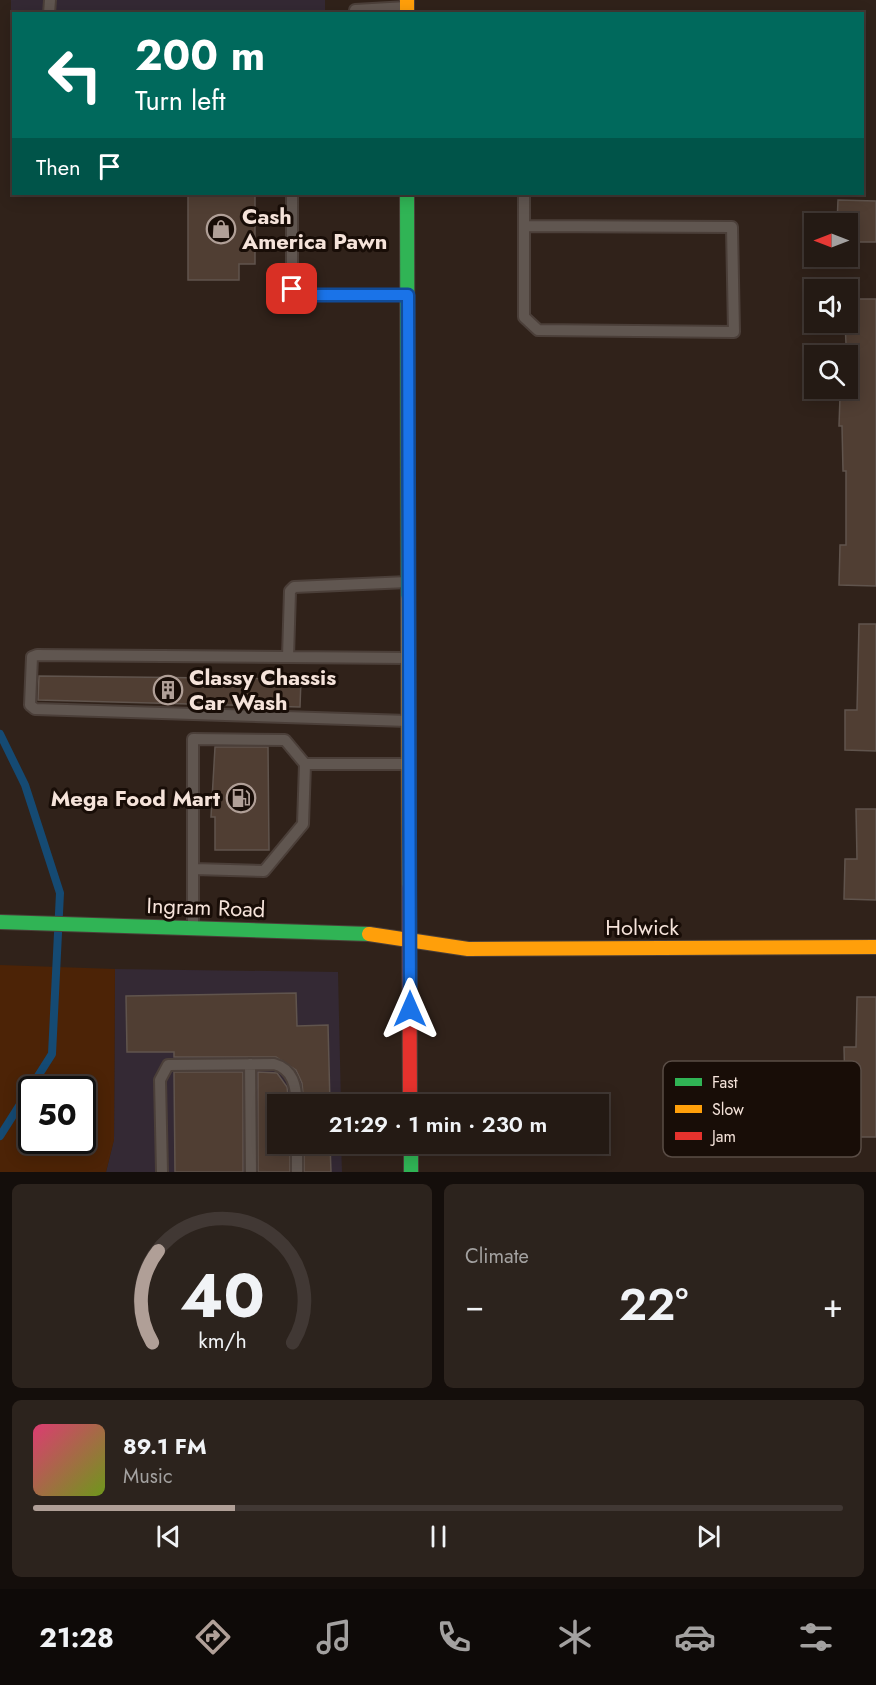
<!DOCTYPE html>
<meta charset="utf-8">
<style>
body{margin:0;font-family:Jost,sans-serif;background:#2c231d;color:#f1f3f6;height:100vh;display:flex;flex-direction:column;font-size:22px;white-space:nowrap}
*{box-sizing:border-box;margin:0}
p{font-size:20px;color:#a3a1a0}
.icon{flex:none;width:33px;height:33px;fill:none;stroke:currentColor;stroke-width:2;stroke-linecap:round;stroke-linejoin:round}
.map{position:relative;height:1172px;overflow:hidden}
.sheet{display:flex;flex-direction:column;gap:12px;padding:12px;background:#140e0b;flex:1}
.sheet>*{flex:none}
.hud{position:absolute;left:12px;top:12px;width:852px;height:183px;border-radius:0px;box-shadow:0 3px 15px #0003,0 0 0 2px #413834;background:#00695c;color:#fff;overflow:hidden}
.needle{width:39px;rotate:270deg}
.tools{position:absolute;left:804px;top:213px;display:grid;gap:12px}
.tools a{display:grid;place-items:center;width:54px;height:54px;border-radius:0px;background:#241a14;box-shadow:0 3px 15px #0003,0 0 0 2px #413834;font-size:30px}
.speed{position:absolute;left:18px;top:1076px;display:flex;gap:12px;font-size:30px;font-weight:700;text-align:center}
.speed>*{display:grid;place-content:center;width:78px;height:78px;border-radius:50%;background:#241a14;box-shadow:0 3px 15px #0003,0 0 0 2px #413834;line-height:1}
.speed .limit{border:3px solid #111;border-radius:9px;background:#fff;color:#111}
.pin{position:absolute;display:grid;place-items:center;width:51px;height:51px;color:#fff;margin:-26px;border-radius:12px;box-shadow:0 3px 9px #0006}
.me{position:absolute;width:66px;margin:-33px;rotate:0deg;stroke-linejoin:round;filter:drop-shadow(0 0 4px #0008)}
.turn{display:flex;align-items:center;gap:21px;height:126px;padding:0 24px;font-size:27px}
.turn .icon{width:78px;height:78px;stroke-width:2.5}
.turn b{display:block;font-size:42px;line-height:51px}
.then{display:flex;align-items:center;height:57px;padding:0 24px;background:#0003;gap:12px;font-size:22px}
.big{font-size:45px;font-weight:600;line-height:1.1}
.sheet .tile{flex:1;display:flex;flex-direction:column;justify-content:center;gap:9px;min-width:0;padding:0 21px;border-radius:9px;background:#2c231d}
.sheet .dial{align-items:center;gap:0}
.dial svg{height:156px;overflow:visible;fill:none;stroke:#413834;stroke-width:7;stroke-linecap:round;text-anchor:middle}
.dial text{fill:#f1f3f6;stroke:none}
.song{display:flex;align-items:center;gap:18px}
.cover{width:72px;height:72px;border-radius:9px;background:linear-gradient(135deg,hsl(340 70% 55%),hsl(80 70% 35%))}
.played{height:6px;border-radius:3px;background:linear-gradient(90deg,#b09f97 25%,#413834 25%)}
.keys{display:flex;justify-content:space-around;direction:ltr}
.heat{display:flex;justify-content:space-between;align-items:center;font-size:33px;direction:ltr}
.sheet .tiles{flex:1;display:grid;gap:12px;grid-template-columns:1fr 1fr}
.tile:last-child{grid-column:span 2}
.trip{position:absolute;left:267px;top:1094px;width:342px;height:60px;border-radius:0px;background:#241a14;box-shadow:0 3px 15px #0003,0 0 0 2px #413834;font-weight:600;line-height:60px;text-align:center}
.menu{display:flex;height:96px;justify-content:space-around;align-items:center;background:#0e0a08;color:#a3a1a0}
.menu .icon{width:42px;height:42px}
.menu .current{color:#b09f97}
.menu b{font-size:27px;color:#f1f3f6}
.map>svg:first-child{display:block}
.commercial{fill:#342934}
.green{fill:#4c2306;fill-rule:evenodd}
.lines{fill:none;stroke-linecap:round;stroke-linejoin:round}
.stream{stroke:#154a73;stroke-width:8}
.building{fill:#503e33;stroke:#60544d;stroke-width:1.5}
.lane-casing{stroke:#4b3f39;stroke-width:14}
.fast-casing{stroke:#4b3f39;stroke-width:16}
.slow-casing{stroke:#4b3f39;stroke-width:16}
.jam-casing{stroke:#4b3f39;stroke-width:16}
.lane{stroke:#605650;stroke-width:10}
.fast{stroke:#30b455;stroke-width:14}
.slow{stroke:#ff9f0a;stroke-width:14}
.jam{stroke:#e5322d;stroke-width:14}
.route-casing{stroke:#114b97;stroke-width:15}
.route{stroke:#1a73e8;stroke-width:10}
.labels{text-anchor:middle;stroke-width:6;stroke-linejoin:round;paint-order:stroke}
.poi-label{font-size:22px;font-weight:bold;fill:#f5e3da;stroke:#180d07;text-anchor:start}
.street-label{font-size:22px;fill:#f5e3da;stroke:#180d07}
.key{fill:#180d07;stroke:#5a4d46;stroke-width:1.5}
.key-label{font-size:16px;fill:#f5e3da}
</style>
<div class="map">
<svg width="876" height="1172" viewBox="0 0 876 1172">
<rect width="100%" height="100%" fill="#30221a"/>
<path class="commercial" d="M11,0H325V13L14,14V146H11Z
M115,969L338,972L341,1104H278V1143H341L342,1172H106L114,1139Z"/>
<path class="green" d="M0,965L115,969L114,1140L106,1172H0ZM32,1089H82V1140H32Z"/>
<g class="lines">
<path class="stream" d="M0,734L25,785L60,893L52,1054L0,1136"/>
</g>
<path class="building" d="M188,194H255V264H239V280H188Z
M838,200L876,201V242H848V224H837Z
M853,299H876V586L839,585L840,545H846V471H843L842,426H839L840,397H845V388H848L845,322H848V312H853Z
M859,624H876V751L845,750V710H857Z
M39,676L301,679L300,707L38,700Z
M215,747H268L269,850H215V817H211Z
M856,809H876V900L844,899L845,859H857Z
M296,993L297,1026L328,1025L330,1104H304L302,1083L296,1070L276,1057H174V1052H127L126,996Z
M857,997H876V1137H856V1088H845L844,1047H856Z
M174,1072H243V1172H175Z
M258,1072L277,1073L287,1087L289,1104H278V1143H290V1172H258Z
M304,1143H330L331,1172H304Z"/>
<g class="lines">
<g class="lane-casing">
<path id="lane" d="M355,10L407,7
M49,14L50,0
M292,194V289L299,295H407
M524,194V317L538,330L734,332L732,227L526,226
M288,657L290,591L294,587L408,582
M407,658L37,655L32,657L30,705L35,709L408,721
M194,869L264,871L303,824L305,764
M193,927V739L285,740L305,764H407
M250,1064L251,1172
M297,1143V1172
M162,1172L160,1080L168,1065L274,1064C293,1069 296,1086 297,1104"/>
</g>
<g class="fast-casing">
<path id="fast" d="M407,194L408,599
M0,922L369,934
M411,1143V1172"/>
</g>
<g class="slow-casing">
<path id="slow" d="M407,0V14
M408,599L409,888
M369,934L468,949L876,947"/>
</g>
<g class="jam-casing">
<path id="jam" d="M409,888L410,1104"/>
</g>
<use href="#lane" class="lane"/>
<use href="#fast" class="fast"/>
<use href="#slow" class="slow"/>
<use href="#jam" class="jam"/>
</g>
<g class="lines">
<g class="route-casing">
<path id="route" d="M292,289L299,295H408L410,1009"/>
</g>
<use href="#route" class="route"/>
</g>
<defs>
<g id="shop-ring" transform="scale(1.5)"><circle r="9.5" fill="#180d07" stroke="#b09f97" stroke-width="1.5"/><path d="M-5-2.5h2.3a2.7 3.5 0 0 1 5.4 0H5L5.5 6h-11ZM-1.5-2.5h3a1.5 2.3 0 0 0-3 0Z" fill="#b09f97"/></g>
<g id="building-ring" transform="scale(1.5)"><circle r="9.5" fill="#180d07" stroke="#b09f97" stroke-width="1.5"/><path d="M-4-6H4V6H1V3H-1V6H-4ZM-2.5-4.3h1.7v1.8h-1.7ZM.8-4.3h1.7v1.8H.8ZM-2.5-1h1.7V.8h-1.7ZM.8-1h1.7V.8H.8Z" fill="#b09f97"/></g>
<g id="fuel-ring" transform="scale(1.5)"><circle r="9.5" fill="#180d07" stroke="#b09f97" stroke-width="1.5"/><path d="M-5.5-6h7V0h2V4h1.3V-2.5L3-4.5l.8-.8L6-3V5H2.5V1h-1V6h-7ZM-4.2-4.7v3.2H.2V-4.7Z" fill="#b09f97"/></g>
</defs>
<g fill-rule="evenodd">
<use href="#shop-ring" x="221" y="229"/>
<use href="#building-ring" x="168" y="690"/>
<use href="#fuel-ring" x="241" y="798"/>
</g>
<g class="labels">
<g class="poi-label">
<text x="242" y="224">Cash<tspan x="242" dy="25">America Pawn</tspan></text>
<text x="189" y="685">Classy Chassis<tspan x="189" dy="25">Car Wash</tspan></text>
<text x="220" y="806" text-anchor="end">Mega Food Mart</text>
</g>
<g class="street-label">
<text transform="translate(206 907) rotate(2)" y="8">Ingram Road</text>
<text x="642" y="935">Holwick</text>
</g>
</g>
<rect x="663" y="1061" width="198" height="96" rx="9" class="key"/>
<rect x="675" y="1078" width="27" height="8" fill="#30b455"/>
<rect x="675" y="1105" width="27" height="8" fill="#ff9f0a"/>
<rect x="675" y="1132" width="27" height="8" fill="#e5322d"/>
<g class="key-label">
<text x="712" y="1088">Fast</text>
<text x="712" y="1115">Slow</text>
<text x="712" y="1142">Jam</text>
</g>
</svg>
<div class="tools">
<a><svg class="needle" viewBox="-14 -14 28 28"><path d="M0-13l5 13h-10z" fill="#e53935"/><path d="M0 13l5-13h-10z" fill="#a3a1a0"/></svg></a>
<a><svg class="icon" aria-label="sound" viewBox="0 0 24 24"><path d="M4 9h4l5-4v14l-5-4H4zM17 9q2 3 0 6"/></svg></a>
<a><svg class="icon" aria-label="search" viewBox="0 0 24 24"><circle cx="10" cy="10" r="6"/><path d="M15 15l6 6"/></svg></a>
</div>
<div class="speed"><div class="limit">50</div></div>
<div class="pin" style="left:292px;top:289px;background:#d93025"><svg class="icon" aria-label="arrive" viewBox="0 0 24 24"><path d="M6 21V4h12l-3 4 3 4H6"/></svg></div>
<svg class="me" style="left:410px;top:1009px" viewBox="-20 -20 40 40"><path d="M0-17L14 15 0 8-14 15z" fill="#1a73e8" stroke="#fff" stroke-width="4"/></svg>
<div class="trip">21:29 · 1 min · 230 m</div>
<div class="hud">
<div class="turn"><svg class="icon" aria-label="left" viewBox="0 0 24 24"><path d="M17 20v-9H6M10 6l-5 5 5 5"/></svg><div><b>200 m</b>Turn left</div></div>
<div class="then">Then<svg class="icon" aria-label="arrive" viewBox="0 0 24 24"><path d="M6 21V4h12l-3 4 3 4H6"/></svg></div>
</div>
</div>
<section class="sheet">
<div class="tiles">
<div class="tile dial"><svg viewBox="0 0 100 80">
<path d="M14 69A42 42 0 1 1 86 69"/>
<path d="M14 69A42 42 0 0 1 17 22" stroke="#b09f97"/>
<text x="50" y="56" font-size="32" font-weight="700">40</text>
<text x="50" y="72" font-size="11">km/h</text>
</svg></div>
<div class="tile"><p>Climate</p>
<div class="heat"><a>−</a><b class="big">22°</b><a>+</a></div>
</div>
<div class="tile">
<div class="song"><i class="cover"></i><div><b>89.1 FM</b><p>Music</p></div></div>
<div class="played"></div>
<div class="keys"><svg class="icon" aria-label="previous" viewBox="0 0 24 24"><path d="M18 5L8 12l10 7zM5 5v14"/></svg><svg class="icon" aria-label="pause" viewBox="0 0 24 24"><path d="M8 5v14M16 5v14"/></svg><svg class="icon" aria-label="next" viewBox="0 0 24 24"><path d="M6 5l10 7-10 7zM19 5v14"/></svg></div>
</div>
</div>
</section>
<nav class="menu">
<b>21:28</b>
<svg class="icon current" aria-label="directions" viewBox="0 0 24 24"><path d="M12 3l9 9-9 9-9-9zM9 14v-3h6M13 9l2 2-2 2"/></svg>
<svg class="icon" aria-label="music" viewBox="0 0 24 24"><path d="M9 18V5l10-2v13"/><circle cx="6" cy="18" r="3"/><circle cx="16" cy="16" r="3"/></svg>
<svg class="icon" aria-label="phone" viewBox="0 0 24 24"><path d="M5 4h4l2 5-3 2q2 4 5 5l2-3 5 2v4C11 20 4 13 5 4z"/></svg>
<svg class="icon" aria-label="climate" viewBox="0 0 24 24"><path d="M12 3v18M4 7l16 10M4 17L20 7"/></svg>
<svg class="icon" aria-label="car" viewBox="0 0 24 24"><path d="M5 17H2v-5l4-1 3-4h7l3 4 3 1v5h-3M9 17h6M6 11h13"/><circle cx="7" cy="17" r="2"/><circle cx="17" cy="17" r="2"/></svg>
<svg class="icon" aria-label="filters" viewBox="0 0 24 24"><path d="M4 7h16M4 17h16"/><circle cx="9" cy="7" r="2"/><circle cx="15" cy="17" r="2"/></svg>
</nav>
